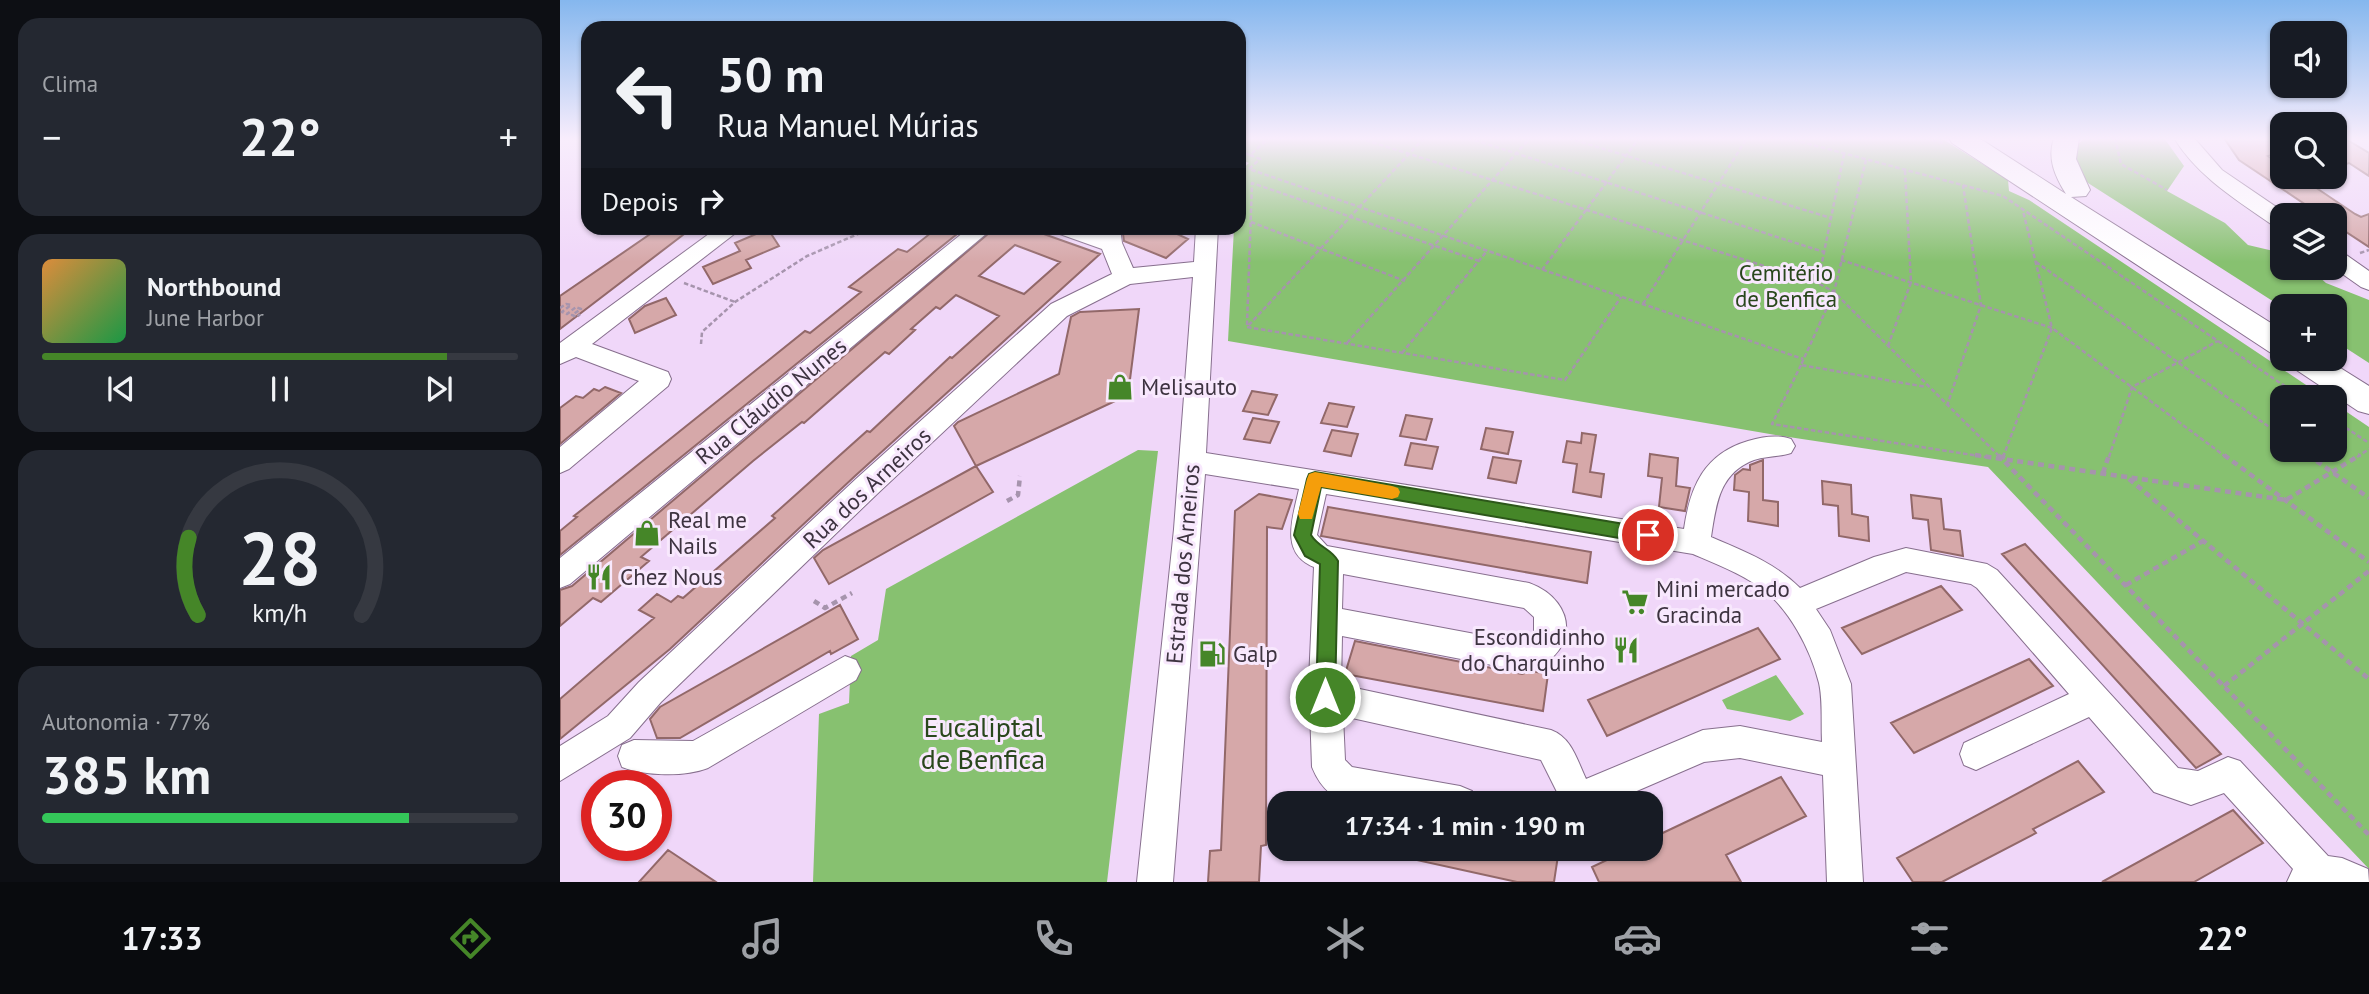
<!DOCTYPE html>
<html lang="pt">
<meta charset="utf-8">
<style>
body{margin:0;font-family:"PT Sans",sans-serif;background:#242831;color:#f1f3f6;height:100vh;display:flex;flex-direction:column;font-size:26px;white-space:nowrap}
*{box-sizing:border-box;margin:0}
p{font-size:23px;color:#9ea1a6}
.icon{flex:none;width:38px;height:38px;fill:none;stroke:currentColor;stroke-width:2;stroke-linecap:round;stroke-linejoin:round}
.map{position:relative;flex:1;overflow:hidden}
.drawer{display:flex;flex-direction:column;gap:18px;padding:18px;background:#0d0f14;width:560px}
.drawer>*{flex:none}
.guide{position:absolute;left:21px;top:21px;width:665px;height:214px;border-radius:21px;box-shadow:0 2px 5px #0004;background:#171b24;color:#f1f3f6;overflow:hidden}
.tools{position:absolute;left:1710px;top:21px;display:grid;gap:14px}
.tools a{display:grid;place-items:center;width:77px;height:77px;border-radius:14px;background:#171b24;box-shadow:0 2px 5px #0004;font-size:35px}
.speed{position:absolute;left:21px;top:770px;display:flex;gap:14px;font-size:35px;font-weight:700;text-align:center}
.speed>*{display:grid;place-content:center;width:91px;height:91px;border-radius:50%;background:#171b24;box-shadow:0 2px 5px #0004;line-height:1}
.speed .limit{border:10px solid #d22;background:#fff;color:#111}
.pin{position:absolute;display:grid;place-items:center;width:60px;height:60px;color:#fff;margin:-30px;border:4px solid #fff;border-radius:50%;box-shadow:0 2px 7px #0007}
.me{position:absolute;width:77px;margin:-38px;rotate:0deg;stroke-linejoin:round;filter:drop-shadow(0 0 5px #0008)}
.turn{display:flex;align-items:center;gap:24px;height:147px;padding:0 21px;font-size:32px}
.turn .icon{width:91px;height:91px;stroke-width:2.5}
.turn b{display:block;font-size:49px;line-height:60px}
.then{display:flex;align-items:center;height:66px;padding:0 21px;background:#0003;gap:14px;font-size:26px}
.big{font-size:52px;font-weight:700;line-height:1.1}
.drawer .card{flex:1;display:flex;flex-direction:column;justify-content:center;gap:10px;min-width:0;padding:0 24px;border-radius:21px;background:#242831}
.drawer .dial{align-items:center;gap:0}
.dial svg{height:182px;overflow:visible;fill:none;stroke:#363941;stroke-width:7;stroke-linecap:round;text-anchor:middle}
.dial text{fill:#f1f3f6;stroke:none}
.song{display:flex;align-items:center;gap:21px}
.cover{width:84px;height:84px;border-radius:10px;background:linear-gradient(135deg,hsl(30 70% 55%),hsl(140 70% 35%))}
.played{height:7px;border-radius:4px;background:linear-gradient(90deg,#458628 85%,#363941 85%)}
.keys{display:flex;justify-content:space-around;direction:ltr}
.heat{display:flex;justify-content:space-between;align-items:center;font-size:38px;direction:ltr}
.charge{height:10px;border-radius:5px;background:linear-gradient(90deg,#34c759 77%,#363941 0)}
.trip{position:absolute;left:707px;top:791px;width:396px;height:70px;border-radius:21px;background:#171b24;box-shadow:0 2px 5px #0004;font-weight:700;line-height:70px;text-align:center}
.dock{display:flex;height:112px;justify-content:space-around;align-items:center;background:#090b0e;color:#9ea1a6}
.dock .icon{width:49px;height:49px}
.dock .current{color:#458628}
.dock b{font-size:32px;color:#f1f3f6}
main{display:flex;flex:1;min-height:0}
.map>svg:first-child{display:block}
.green{fill:#87c170}
.building{fill:#d6a8a9;stroke:#926869;stroke-width:2;fill-rule:evenodd}
.lines{fill:none;stroke-linecap:round;stroke-linejoin:round}
.minor-casing{stroke:#876f8e;stroke-width:2}
.major-casing{stroke:#876f8e;stroke-width:2}
.path-far1{stroke:#a694ad;stroke-width:2.5;stroke-dasharray:4.5 2.5;stroke-linecap:butt}
.path{stroke:#a694ad;stroke-width:4.5;stroke-dasharray:6 4.5;stroke-linecap:butt}
.minor{fill:#fff;fill-rule:evenodd}
.major{fill:#fff;fill-rule:evenodd}
.route{fill:#458628;stroke:#2d571a;stroke-width:2}
.slow{fill:#f59e0b}
.labels{text-anchor:middle;stroke-width:6;stroke-linejoin:round;paint-order:stroke}
.park-label{font-size:23px;fill:#29471c;stroke:#f8e8fd}
.poi-label{font-size:23px;fill:#3d3340;stroke:#f8e8fd;text-anchor:start}
.street-label{font-size:23px;fill:#3d3340;stroke:#f8e8fd}
.near-park-label{font-size:28px;fill:#29471c;stroke:#f8e8fd}
</style>
<main>
<section class="drawer">
<div class="card"><p>Clima</p>
<div class="heat"><a>−</a><b class="big">22°</b><a>+</a></div>
</div>
<div class="card">
<div class="song"><i class="cover"></i><div><b>Northbound</b><p>June Harbor</p></div></div>
<div class="played"></div>
<div class="keys"><svg class="icon" aria-label="previous" viewBox="0 0 24 24"><path d="M18 5L8 12l10 7zM5 5v14"/></svg><svg class="icon" aria-label="pause" viewBox="0 0 24 24"><path d="M8 5v14M16 5v14"/></svg><svg class="icon" aria-label="next" viewBox="0 0 24 24"><path d="M6 5l10 7-10 7zM19 5v14"/></svg></div>
</div>
<div class="card dial"><svg viewBox="0 0 100 80">
<path d="M14 69A42 42 0 1 1 86 69"/>
<path d="M14 69A42 42 0 0 1 10 35" stroke="#458628"/>
<text x="50" y="56" font-size="32" font-weight="700">28</text>
<text x="50" y="72" font-size="11">km/h</text>
</svg></div>
<div class="card"><p>Autonomia · 77%</p><b class="big">385 km</b><div class="charge"></div></div>
</section>
<div class="map">
<svg width="1809" height="882" viewBox="0 0 1809 882">
<rect width="100%" height="100%" fill="#f0d7f9"/>
<path class="green" d="M679,138H1381L1448,180L1449,191L1469,200L1764,397H1722V450H1774L1775,404L1809,427V869L1428,467L1222,436L668,341L674,228H679V172L689,163L679,159Z
M1525,138H1604L1624,166L1607,191L1665,223L1688,245L1722,253V268H1749L1766,283L1809,300V363L1775,341L1774,306L1722,307L1528,183L1515,168V147Z
M578,450L598,451L547,882H253L259,714L289,703L291,656L318,640L326,589Z
M1216,675L1244,714L1230,721L1167,709L1162,700Z"/>
<path class="building" d="M1664,138H1722V152L1708,156L1722,165V177H1740L1795,214L1801,217L1809,214V247L1774,224V215H1761L1679,160Z
M1774,138H1784L1809,153V176L1789,163L1774,168Z
M99,228H132L0,329V296Z
M381,228L397,234L0,555V531L17,517L14,516L245,331L250,333L301,292L289,287L338,249L347,252L372,232L375,233Z
M435,228H467L540,254L295,476L110,649L0,739V699L94,618L79,610L97,594L111,602L118,596L123,598L215,518L212,516L307,431L310,432L390,357L392,358L439,316L396,295L380,309L376,307L351,329L355,330L329,354L325,352L244,423L242,422L193,461L81,557L89,561L41,602L33,598L0,626V590L12,586ZM455,245L500,262L464,294L419,276Z
M571,228H622L615,233L628,239L606,258L564,241L563,234Z
M208,229L219,246L186,260L191,268L153,284L143,267L180,251L175,243Z
M106,298L116,315L75,333L69,319L85,306Z
M579,309L568,395L416,466L433,492L269,584L254,558L263,550L416,466L394,426L398,422L499,374L511,317L520,312Z
M45,387L61,393L0,444V408L16,396L23,398L34,389L39,391Z
M692,391L717,395L708,415L683,411Z
M769,403L794,407L787,427L761,423Z
M846,415L872,419L866,440L840,436Z
M693,418L719,422L710,443L684,439Z
M926,428L953,432L948,454L921,449Z
M772,430L798,434L791,456L764,451Z
M1022,433L1036,435L1030,472L1044,474L1041,497L1013,492L1017,464L1003,462L1007,441L1021,443Z
M851,443L878,447L872,469L845,465Z
M1090,454L1118,458L1116,486L1130,488L1125,511L1099,507L1102,478L1088,476Z
M933,457L961,461L956,483L928,478Z
M1203,460V500L1218,502V526L1188,521L1189,492L1174,490L1175,475L1183,469L1190,470V465Z
M1262,481L1291,485L1292,514L1308,517L1309,541L1279,536L1278,506L1263,504Z
M699,494L732,500L722,529L707,527L706,845L701,846L699,882H648L650,851L661,850L675,511Z
M1351,495L1381,499L1384,529L1400,531L1403,556L1371,550L1368,520L1353,518Z
M768,507L1031,552L1027,583L761,536Z
M1465,544L1524,607L1661,754L1636,768L1442,554Z
M1381,586L1402,610L1302,654L1282,628Z
M280,605L298,639L271,654L270,651L120,738H97L90,719L100,707Z
M1198,628L1220,659L1047,736L1028,700Z
M795,641L962,674L971,671L988,674L983,711L785,674Z
M1469,659L1493,686L1354,753L1331,723Z
M1518,761L1544,792L1473,829L1476,833L1382,882H1353L1337,858Z
M1221,777L1246,816L1166,855L1181,882H1039L1032,867L1070,849H1090V839Z
M1673,810L1703,843L1634,882H1542Z
M834,849H999L994,882H957L834,855Z
M108,850L156,882H79Z"/>
<g class="lines">
<g class="minor-casing">
<path id="minor" d="M1614,138H1634L1662,170L1728,215H1722V228L1714,226C1677,200 1639,178 1614,138Z
M157,228H182L32,344L108,372L111,379L108,386L9,469L0,473V447L79,381L16,357L0,364V343Z
M409,228H433L10,584L0,588V558Z
M494,228H524L537,233L534,228H560L562,243L573,268L634,262L636,228H658L646,453L1124,529C1130,487 1144,454 1188,441C1202,437 1217,434 1231,439L1235,446L1231,453C1219,457 1206,456 1194,460C1159,473 1156,505 1151,537C1184,551 1215,563 1240,588L1314,557L1346,548L1427,564L1437,570L1618,768L1638,771L1668,757L1680,761L1768,856L1782,858L1808,869L1809,882H1727L1733,869L1664,793L1631,805L1594,792L1529,717L1416,770L1404,765L1400,754L1404,743L1509,694L1417,588L1411,584L1346,572L1256,609L1270,630L1291,684L1303,882H1267L1263,775L1180,758L1144,762L1049,803H993L997,792L981,760L783,716L785,760L792,767L900,786L912,791L917,803C888,804 793,809 771,794C762,787 756,777 752,767L749,681L754,567C719,553 733,517 739,489L645,474L613,882H577L614,529L633,277L570,284L507,316L317,494L101,702L70,738L0,781V746L48,716L79,682L297,478L491,304L552,274L542,249L497,233ZM766,494L1133,554C1156,564 1180,573 1201,588C1229,608 1251,650 1259,683C1263,701 1261,723 1262,742L1180,726L1143,730L1026,779C1017,760 1012,738 991,730L781,685L782,636L963,671C1018,660 1021,602 969,583L767,546L757,535ZM783,574L964,608L974,617V635L963,643L782,609Z
M1774,250L1782,252L1809,271V290L1801,287L1774,268Z
M285,656L296,660L301,670L296,680L148,768C125,777 85,776 62,767L58,756L62,745L74,740L133,741Z"/>
</g>
<g class="major-casing">
<path id="major" d="M1389,138H1419L1506,194C1495,176 1487,159 1494,138H1519L1516,159L1530,190L1526,196L1511,197L1722,330V356L1711,353L1392,143Z
M1727,359H1766L1809,386V414L1798,411L1732,367Z"/>
</g>
<path class="path-far1" d="M799,138L1258,283L1274,292L1440,457
M864,138L687,327L1005,380L1061,297
M908,138L1264,252
M1008,138L1271,218
M1227,138L1443,196L1741,397
M1365,138L1383,143
M1555,138L1561,164L1607,190
M679,151L690,155L709,138
M690,155L700,159L689,169L1243,359
M1306,160L1274,292L1241,365L1366,387
M691,222L845,281
M1800,253L1809,250
M1281,260L1492,328L1666,457
M1476,262L1722,436
M982,270L1079,138
M1258,282L1284,154
M124,283L175,302
M1083,304L1187,138
M0,308L6,304L11,305L2,312L7,314L16,307L21,309L12,315L17,317L20,314
M687,325L692,183L919,261
M787,343L970,138
M141,344L142,332L175,302L247,256L312,228
M1328,346L1351,282L1345,171
M842,353L927,251
M1241,365L1212,424L1426,457
M1387,406L1421,305L1403,185
M1774,420L1809,443
M1741,450L1750,457
M1443,457L1492,328L1463,211
M1549,457L1572,387L1658,341
M1797,457L1809,449"/>
<path class="path" d="M1415,455L1442,459L1809,835
M1438,455L1442,459L1726,500L1800,455
M1664,455L1809,562
M1748,455L1809,498
M1442,459L1444,455
M1543,473L1549,455
M1569,479L1809,679
M447,501L458,495L460,476
M1566,585L1643,541
M254,601L265,608L292,593
M1664,686L1809,571"/>
<use href="#minor" class="minor"/>
<use href="#major" class="major"/>
</g>
<linearGradient id="sky" x2="0" y2="1"><stop stop-color="#85b7ee"/><stop offset="0.53" stop-color="#f8edfc"/><stop offset="1" stop-color="#f8edfc" stop-opacity="0"/></linearGradient>
<rect width="1809" height="262" fill="url(#sky)"/>
<path class="route" d="M755,472L1088,528L1094,530L1096,535L1094,540L1088,543L761,487L751,535C759,548 772,549 778,561L775,697L772,704L765,706L759,704L756,697L760,564L745,556L734,535L747,479L749,474Z"/>
<path class="slow" d="M755,472L832,486L838,488L840,492L838,497L832,499L761,487L752,519H740L738,514L747,479L749,474Z"/>
<defs>
<g id="shop-bare" transform="scale(2.1)"><path d="M-5-2.5h2.3a2.7 3.5 0 0 1 5.4 0H5L5.5 6h-11ZM-1.5-2.5h3a1.5 2.3 0 0 0-3 0Z" fill="#458628" stroke="#f8e8fd" stroke-width="2.5" paint-order="stroke"/></g>
<g id="restaurant-bare" transform="scale(2.1)"><path d="M-5-6h1v4h1v-4h1v4h1v-4h1v5L-1.5 .5V6h-2V.5L-5-1ZM5-6V6H3V1.5H1.5Q1.5-4 5-6Z" fill="#458628" stroke="#f8e8fd" stroke-width="2.5" paint-order="stroke"/></g>
<g id="supermarket-bare" transform="scale(2.1)"><path d="M-6-5.5h2.5l.6 2H6L4.5 2H-2.5L-4.4-4H-6ZM-1.5 3.2a1.3 1.3 0 1 0 .1 0ZM3 3.2a1.3 1.3 0 1 0 .1 0Z" fill="#458628" stroke="#f8e8fd" stroke-width="2.5" paint-order="stroke"/></g>
<g id="fuel-bare" transform="scale(2.1)"><path d="M-5.5-6h7V0h2V4h1.3V-2.5L3-4.5l.8-.8L6-3V5H2.5V1h-1V6h-7ZM-4.2-4.7v3.2H.2V-4.7Z" fill="#458628" stroke="#f8e8fd" stroke-width="2.5" paint-order="stroke"/></g>
</defs>
<g fill-rule="evenodd">
<use href="#shop-bare" x="560" y="387"/>
<use href="#shop-bare" x="87" y="533"/>
<use href="#restaurant-bare" x="39" y="577"/>
<use href="#supermarket-bare" x="1075" y="602"/>
<use href="#restaurant-bare" x="1066" y="650"/>
<use href="#fuel-bare" x="652" y="654"/>
</g>
<g class="labels">
<g class="park-label">
<text x="1226" y="281">Cemitério<tspan x="1226" dy="26">de Benfica</tspan></text>
</g>
<g class="poi-label">
<text x="581" y="395">Melisauto</text>
<text x="108" y="528">Real me<tspan x="108" dy="26">Nails</tspan></text>
<text x="60" y="585">Chez Nous</text>
<text x="1096" y="597">Mini mercado<tspan x="1096" dy="26">Gracinda</tspan></text>
<text x="1045" y="645" text-anchor="end">Escondidinho<tspan x="1045" dy="26">do Charquinho</tspan></text>
<text x="673" y="662">Galp</text>
</g>
<g class="street-label">
<text transform="translate(211 401) rotate(-39)" y="8">Rua Cláudio Nunes</text>
<text transform="translate(307 488) rotate(-43)" y="8">Rua dos Arneiros</text>
<text transform="translate(623 564) rotate(-85)" y="8">Estrada dos Arneiros</text>
</g>
<g class="near-park-label">
<text x="423" y="737">Eucaliptal<tspan x="423" dy="32">de Benfica</tspan></text>
</g>
</g>
</svg>
<div class="tools">
<a><svg class="icon" aria-label="sound" viewBox="0 0 24 24"><path d="M4 9h4l5-4v14l-5-4H4zM17 9q2 3 0 6"/></svg></a>
<a><svg class="icon" aria-label="search" viewBox="0 0 24 24"><circle cx="10" cy="10" r="6"/><path d="M15 15l6 6"/></svg></a>
<a><svg class="icon" aria-label="layers" viewBox="0 0 24 24"><path d="M12 4l9 5-9 5-9-5zM3 14l9 5 9-5"/></svg></a>
<a>+</a>
<a>−</a>
</div>
<div class="speed"><div class="limit">30</div></div>
<div class="pin" style="left:1088px;top:535px;background:#d93025"><svg class="icon" aria-label="arrive" viewBox="0 0 24 24"><path d="M6 21V4h12l-3 4 3 4H6"/></svg></div>
<svg class="me" style="left:765px;top:697px" viewBox="-20 -20 40 40"><circle r="17" fill="#458628" stroke="#fff" stroke-width="3"/><path d="M0-11L8 9 0 5-8 9z" fill="#fff"/></svg>
<div class="trip">17:34 · 1 min · 190 m</div>
<div class="guide">
<div class="turn"><svg class="icon" aria-label="left" viewBox="0 0 24 24"><path d="M17 20v-9H6M10 6l-5 5 5 5"/></svg><div><b>50 m</b>Rua Manuel Múrias</div></div>
<div class="then">Depois<svg class="icon" aria-label="right" viewBox="0 0 24 24"><path d="M7 20v-9h11M14 6l5 5-5 5"/></svg></div>
</div>
</div>
</main>
<nav class="dock">
<b>17:33</b>
<svg class="icon current" aria-label="directions" viewBox="0 0 24 24"><path d="M12 3l9 9-9 9-9-9zM9 14v-3h6M13 9l2 2-2 2"/></svg>
<svg class="icon" aria-label="music" viewBox="0 0 24 24"><path d="M9 18V5l10-2v13"/><circle cx="6" cy="18" r="3"/><circle cx="16" cy="16" r="3"/></svg>
<svg class="icon" aria-label="phone" viewBox="0 0 24 24"><path d="M5 4h4l2 5-3 2q2 4 5 5l2-3 5 2v4C11 20 4 13 5 4z"/></svg>
<svg class="icon" aria-label="climate" viewBox="0 0 24 24"><path d="M12 3v18M4 7l16 10M4 17L20 7"/></svg>
<svg class="icon" aria-label="car" viewBox="0 0 24 24"><path d="M5 17H2v-5l4-1 3-4h7l3 4 3 1v5h-3M9 17h6M6 11h13"/><circle cx="7" cy="17" r="2"/><circle cx="17" cy="17" r="2"/></svg>
<svg class="icon" aria-label="filters" viewBox="0 0 24 24"><path d="M4 7h16M4 17h16"/><circle cx="9" cy="7" r="2"/><circle cx="15" cy="17" r="2"/></svg>
<b>22°</b>
</nav>
